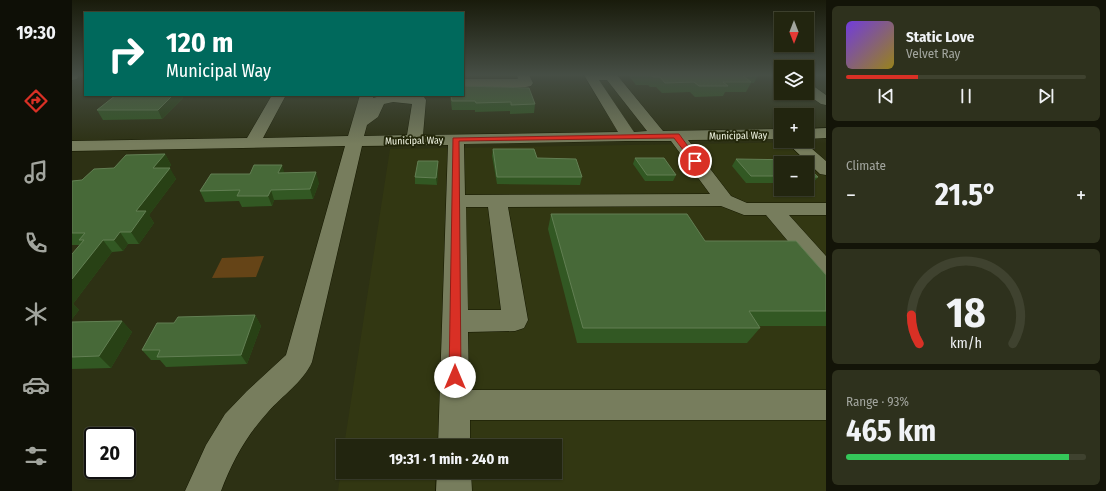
<!DOCTYPE html>
<meta charset="utf-8">
<style>
body{margin:0;font-family:"Fira Sans Condensed",sans-serif;background:#2e311d;color:#f1f3f6;height:100vh;display:flex;flex-direction:column;font-size:15px;white-space:nowrap}
*{box-sizing:border-box;margin:0}
p{font-size:13px;color:#a2a59e}
.icon{flex:none;width:22px;height:22px;fill:none;stroke:currentColor;stroke-width:2;stroke-linecap:round;stroke-linejoin:round}
.map{position:relative;flex:1;overflow:hidden}
.panel{display:flex;flex-direction:column;gap:6px;padding:6px;background:#131408;width:280px}
.panel>*{flex:none}
.top-card{position:absolute;left:12px;top:12px;width:380px;height:84px;border-radius:0px;box-shadow:0 1px 3px #0004,0 0 0 1px #3f422f;background:#00695c;color:#fff;overflow:hidden}
.needle{width:26px;rotate:180deg}
.tools{position:absolute;left:702px;top:12px;display:grid;gap:8px}
.tools a{display:grid;place-items:center;width:40px;height:40px;border-radius:0px;background:#22250f;box-shadow:0 1px 3px #0004,0 0 0 1px #3f422f;font-size:20px}
.speed{position:absolute;left:12px;top:427px;display:flex;gap:8px;font-size:20px;font-weight:700;text-align:center}
.speed>*{display:grid;place-content:center;width:52px;height:52px;border-radius:50%;background:#22250f;box-shadow:0 1px 3px #0004,0 0 0 1px #3f422f;line-height:1}
.speed .limit{border:2px solid #111;border-radius:6px;background:#fff;color:#111}
.pin{position:absolute;display:grid;place-items:center;width:34px;height:34px;color:#fff;margin:-17px;border:2px solid #fff;border-radius:50%;box-shadow:0 1px 4px #0007}
.me{position:absolute;width:44px;margin:-22px;rotate:0deg;stroke-linejoin:round;filter:drop-shadow(0 0 3px #0008)}
.turn{display:flex;align-items:center;gap:14px;height:84px;padding:0 16px;font-size:18px}
.turn .icon{width:52px;height:52px;stroke-width:2.5}
.turn b{display:block;font-size:28px;line-height:34px}
.big{font-size:30px;font-weight:700;line-height:1.1}
.panel .card{flex:1;display:flex;flex-direction:column;justify-content:center;gap:6px;min-width:0;padding:0 14px;border-radius:6px;background:#2e311d}
.panel .dial{align-items:center;gap:0}
.dial svg{height:104px;overflow:visible;fill:none;stroke:#3f422f;stroke-width:7;stroke-linecap:round;text-anchor:middle}
.dial text{fill:#f1f3f6;stroke:none}
.song{display:flex;align-items:center;gap:12px}
.cover{width:48px;height:48px;border-radius:6px;background:linear-gradient(135deg,hsl(260 70% 55%),hsl(50 70% 35%))}
.played{height:4px;border-radius:2px;background:linear-gradient(90deg,#d93025 30%,#3f422f 30%)}
.keys{display:flex;justify-content:space-around;direction:ltr}
.heat{display:flex;justify-content:space-between;align-items:center;font-size:22px;direction:ltr}
.charge{height:6px;border-radius:3px;background:linear-gradient(90deg,#34c759 93%,#3f422f 0)}
.trip{position:absolute;left:264px;top:439px;width:226px;height:40px;border-radius:0px;background:#22250f;box-shadow:0 1px 3px #0004,0 0 0 1px #3f422f;font-weight:700;line-height:40px;text-align:center}
main{display:flex;flex:1;min-height:0}
.menu{display:flex;flex-direction:column;width:72px;justify-content:space-around;align-items:center;background:#0e0f06;color:#a2a59e}
.menu .icon{width:28px;height:28px}
.menu .active{color:#d93025}
.menu b{font-size:18px;color:#f1f3f6}
.map>svg:first-child{display:block}
.built{fill:#323712;fill-rule:evenodd}
.green{fill:#654417}
.lines{fill:none;stroke-linecap:round;stroke-linejoin:round}
.minor-casing{stroke:#151800;stroke-width:1}
.minor{fill:#777d5d;fill-rule:evenodd}
.wall{fill:#325823}
.shaded-wall{fill:#284115}
.building{fill:#476938;stroke:#627f53}
.route{fill:#d93025;stroke:#8d1f18}
.labels{text-anchor:middle;stroke-width:4;stroke-linejoin:round;paint-order:stroke}
.far-street-label{font-size:10px;fill:#f2f6e4;stroke:#23270a}
</style>
<main>
<nav class="menu">
<b>19:30</b>
<svg class="icon active" aria-label="directions" viewBox="0 0 24 24"><path d="M12 3l9 9-9 9-9-9zM9 14v-3h6M13 9l2 2-2 2"/></svg>
<svg class="icon" aria-label="music" viewBox="0 0 24 24"><path d="M9 18V5l10-2v13"/><circle cx="6" cy="18" r="3"/><circle cx="16" cy="16" r="3"/></svg>
<svg class="icon" aria-label="phone" viewBox="0 0 24 24"><path d="M5 4h4l2 5-3 2q2 4 5 5l2-3 5 2v4C11 20 4 13 5 4z"/></svg>
<svg class="icon" aria-label="climate" viewBox="0 0 24 24"><path d="M12 3v18M4 7l16 10M4 17L20 7"/></svg>
<svg class="icon" aria-label="car" viewBox="0 0 24 24"><path d="M5 17H2v-5l4-1 3-4h7l3 4 3 1v5h-3M9 17h6M6 11h13"/><circle cx="7" cy="17" r="2"/><circle cx="17" cy="17" r="2"/></svg>
<svg class="icon" aria-label="filters" viewBox="0 0 24 24"><path d="M4 7h16M4 17h16"/><circle cx="9" cy="7" r="2"/><circle cx="15" cy="17" r="2"/></svg>
</nav>
<div class="map">
<svg width="754" height="491" viewBox="0 0 754 491">
<rect width="100%" height="100%" fill="#2d3114"/>
<path class="built" d="M732,142L754,160V491H266L271,455V472H483V446H272L318,149ZM709,163H735V189H709Z"/>
<path class="green" d="M192,256L184,277L140,278L150,258Z"/>
<g class="lines">
<g class="minor-casing">
<path id="minor" d="M0,75H7L5,79L0,80Z
M445,75H457L461,83L459,86L454,87H391V79H446Z
M512,75H545L591,131L709,129V139L616,140L659,196L675,203H754V215H717L754,256V280L746,277L694,215H672L649,206L436,207L456,320L452,328L443,331L396,332L397,390H754V420H398V446H366L376,145L290,146L240,362C231,382 210,396 196,412C174,436 160,462 149,491H113L134,445L153,414L175,391L214,355L273,146L0,151V141L175,138L200,95H214L191,138L276,136L288,95H302L301,98C317,93 336,93 352,97L354,100L351,135L546,132ZM527,80H535L575,131L562,132ZM321,102L340,104L335,135L292,136L295,125L306,117L312,104ZM555,141H599L638,194L393,195L392,144ZM394,207H416L429,310H396Z
M735,84L740,85L754,95V105L749,104L733,93H735Z
M754,128V138L735,139V129Z
M713,141H731L754,161V175L748,174Z
M365,472H399L400,491H364Z"/>
</g>
<use href="#minor" class="minor"/>
</g>
<path class="wall" d="M556,75H686L682,83H679L674,92H653L651,96L623,97L618,92L590,93L584,87H578L576,85H564Z
M44,95H110L111,98L90,119L31,120L25,110Z
M378,95H391L463,104L462,113L438,114V111L403,112V110H380Z
M421,149L465,158L510,177L508,185L425,184L420,156Z
M93,154L99,165L97,168L104,179L77,215L82,223L67,244H56L51,251L40,252L1,304L7,310L0,319V254L8,245H0V181L10,180Z
M563,158L604,175L601,181H573L561,164Z
M664,159L709,163V183H674L660,166Z
M735,167L746,177L740,184H735Z
M366,168L365,185L343,184V177Z
M213,173L247,183L241,199L202,200L200,206L170,207L167,201L133,202L128,191Z
M479,214L633,241L754,275V326H687L688,328L675,343H505L476,229Z
M183,315L189,326L175,364L94,367L88,360H79L70,350L102,323Z
M50,321L60,332L39,368L0,369V322Z"/>
<path class="shaded-wall" d="M101,95H110L111,98L90,119L86,110Z
M93,154L99,165L88,179L81,168Z
M366,161V168L365,185L364,178Z
M210,165L213,175L206,173Z
M98,168L104,179L77,215L82,223L67,244L59,232L64,211Z
M244,172L247,183L241,199L238,189Z
M199,190L202,200L200,206L196,196Z
M48,232L56,244L51,251L42,240Z
M31,240L40,252L1,304L7,310L0,319V279Z
M183,315L189,326L175,364L169,355Z
M50,321L60,332L39,368L27,356Z"/>
<path class="building" d="M579,75H679L680,76H671L679,82H651L656,86H627L622,82L593,83L588,77H581Z
M391,86L457,88L463,104L439,105V102L404,103L403,101H380L379,95H391Z
M44,95H101L86,110H25Z
M421,149H462L465,158L504,159L510,177H425Z
M93,154L81,168H98L64,211H74L59,232H48L42,240H31L0,279V254L12,240H7L13,233H0V181L10,180L22,169L42,168L54,155Z
M563,158H592L604,175H575Z
M664,159L727,160L731,163H709V176H679Z
M346,161H366L364,178L343,177Z
M182,165H210L206,173L244,172L238,189L199,190L196,196H165L168,190L128,191L139,174H178Z
M735,167L746,177H735Z
M479,214H615L633,241H724L754,275V311H677L688,328H511Z
M183,315L169,355L85,357L88,350H70L85,323H102L106,317Z
M50,321L27,356L0,357V322Z"/>
<linearGradient id="sky" x2="0" y2="1"><stop stop-color="#191b0b"/><stop offset="0.52" stop-color="#464e45"/><stop offset="1" stop-color="#464e45" stop-opacity="0"/></linearGradient>
<rect width="754" height="144" fill="url(#sky)"/>
<path class="route" d="M604,134H607L626,160V163H621L602,138L387,141L389,377L387,381L383,383L378,381L377,377L381,138Z"/>
<g class="labels">
<g class="far-street-label">
<text transform="translate(666 135) rotate(-1)" y="4">Municipal Way</text>
<text transform="translate(342 140) rotate(-1)" y="4">Municipal Way</text>
</g>
</g>
</svg>
<div class="tools">
<a><svg class="needle" viewBox="-14 -14 28 28"><path d="M0-13l5 13h-10z" fill="#e53935"/><path d="M0 13l5-13h-10z" fill="#a2a59e"/></svg></a>
<a><svg class="icon" aria-label="layers" viewBox="0 0 24 24"><path d="M12 4l9 5-9 5-9-5zM3 14l9 5 9-5"/></svg></a>
<a>+</a>
<a>−</a>
</div>
<div class="speed"><div class="limit">20</div></div>
<div class="pin" style="left:623px;top:161px;background:#d93025"><svg class="icon" aria-label="arrive" viewBox="0 0 24 24"><path d="M6 21V4h12l-3 4 3 4H6"/></svg></div>
<svg class="me" style="left:383px;top:377px" viewBox="-20 -20 40 40"><circle r="19" fill="#fff"/><path d="M0-13L10 11 0 6-10 11z" fill="#d93025"/></svg>
<div class="trip">19:31 · 1 min · 240 m</div>
<div class="top-card">
<div class="turn"><svg class="icon" aria-label="right" viewBox="0 0 24 24"><path d="M7 20v-9h11M14 6l5 5-5 5"/></svg><div><b>120 m</b>Municipal Way</div></div>
</div>
</div>
<section class="panel">
<div class="card">
<div class="song"><i class="cover"></i><div><b>Static Love</b><p>Velvet Ray</p></div></div>
<div class="played"></div>
<div class="keys"><svg class="icon" aria-label="previous" viewBox="0 0 24 24"><path d="M18 5L8 12l10 7zM5 5v14"/></svg><svg class="icon" aria-label="pause" viewBox="0 0 24 24"><path d="M8 5v14M16 5v14"/></svg><svg class="icon" aria-label="next" viewBox="0 0 24 24"><path d="M6 5l10 7-10 7zM19 5v14"/></svg></div>
</div>
<div class="card"><p>Climate</p>
<div class="heat"><a>−</a><b class="big">21.5°</b><a>+</a></div>
</div>
<div class="card dial"><svg viewBox="0 0 100 80">
<path d="M14 69A42 42 0 1 1 86 69"/>
<path d="M14 69A42 42 0 0 1 8 47" stroke="#d93025"/>
<text x="50" y="56" font-size="32" font-weight="700">18</text>
<text x="50" y="72" font-size="11">km/h</text>
</svg></div>
<div class="card"><p>Range · 93%</p><b class="big">465 km</b><div class="charge"></div></div>
</section>
</main>
